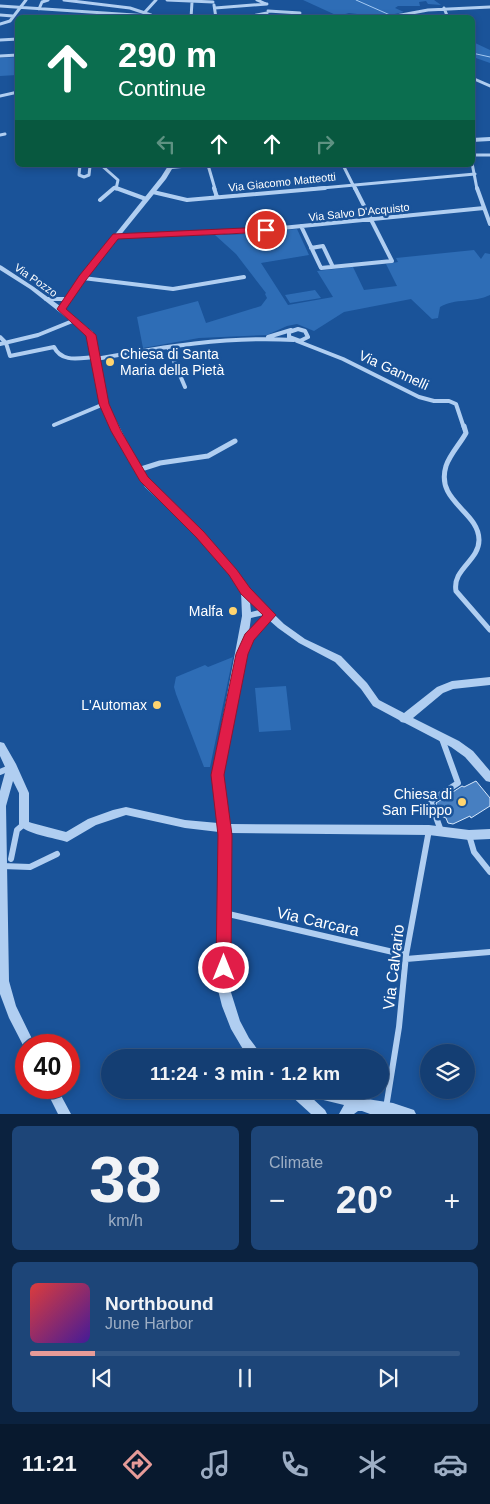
<!DOCTYPE html>
<meta charset="utf-8">
<style>
body{margin:0;font-family:Helvetica,sans-serif;background:#1d4578;color:#f1f3f6;height:100vh;display:flex;flex-direction:column;font-size:19px;white-space:nowrap}
*{box-sizing:border-box;margin:0}
p{font-size:16px;color:#9daec4}
.icon{flex:none;width:28px;height:28px;fill:none;stroke:currentColor;stroke-width:2;stroke-linecap:round;stroke-linejoin:round}
.map{position:relative;height:1114px;overflow:hidden}
.details{display:flex;flex-direction:column;gap:12px;padding:12px;background:#0b223f;flex:1}
.details>*{flex:none}
.guide{position:absolute;left:15px;top:15px;width:460px;height:152px;border-radius:8px;box-shadow:0 2px 8px #0003,0 0 0 1px #335785;background:#0b6e4f;color:#fff;overflow:hidden}
.tools{position:absolute;left:420px;top:1044px;display:grid;gap:10px}
.tools a{display:grid;place-items:center;width:55px;height:55px;border-radius:50%;background:#143e73;box-shadow:0 2px 8px #0003,0 0 0 1px #335785;font-size:25px}
.speed{position:absolute;left:15px;top:1034px;display:flex;gap:10px;font-size:25px;font-weight:700;text-align:center}
.speed>*{display:grid;place-content:center;width:65px;height:65px;border-radius:50%;background:#143e73;box-shadow:0 2px 8px #0003,0 0 0 1px #335785;line-height:1}
.speed .limit{border:8px solid #d22;background:#fff;color:#111}
.pin{position:absolute;display:grid;place-items:center;width:42px;height:42px;color:#fff;margin:-21px;border:2px solid #fff;border-radius:50%;box-shadow:0 1px 5px #0007}
.me{position:absolute;width:55px;margin:-28px;rotate:0deg;stroke-linejoin:round;filter:drop-shadow(0 0 4px #0008)}
.turn{display:flex;align-items:center;gap:18px;height:105px;padding:0 20px;font-size:22px}
.turn .icon{width:65px;height:65px;stroke-width:2.5}
.turn b{display:block;font-size:35px;line-height:42px}
.lanes{display:flex;align-items:center;height:48px;padding:0 20px;background:#0003;justify-content:center;gap:25px;direction:ltr}
.lanes .off{opacity:.35}
.big{font-size:38px;font-weight:800;line-height:1.1}
.details .tile{flex:1;display:flex;flex-direction:column;justify-content:center;gap:8px;min-width:0;padding:0 18px;border-radius:8px;background:#1d4578}
.details .dial{align-items:center;gap:0}
.dial b{font-size:65px;line-height:1}
.song{display:flex;align-items:center;gap:15px}
.cover{width:60px;height:60px;border-radius:8px;background:linear-gradient(135deg,hsl(0 70% 55%),hsl(260 70% 35%))}
.played{height:5px;border-radius:2px;background:linear-gradient(90deg,#e69b98 15%,#335785 15%)}
.keys{display:flex;justify-content:space-around;direction:ltr}
.heat{display:flex;justify-content:space-between;align-items:center;font-size:28px;direction:ltr}
.details .tiles{flex:1;display:grid;gap:12px;grid-template-columns:1fr 1fr}
.tile:last-child{grid-column:span 2}
.trip{position:absolute;left:101px;top:1049px;width:288px;height:50px;border-radius:25px;background:#143e73;box-shadow:0 2px 8px #0003,0 0 0 1px #335785;font-weight:800;line-height:50px;text-align:center}
.menu{display:flex;height:80px;justify-content:space-around;align-items:center;background:#08192e;color:#9daec4}
.menu .icon{width:35px;height:35px}
.menu .current{color:#e69b98}
.menu b{font-size:22px;color:#f1f3f6}
.map>svg:first-child{display:block}
.green{fill:#2e6db6}
.lines{fill:none;stroke-linecap:round;stroke-linejoin:round}
.stream{stroke:#a3c9f3;stroke-width:1}
.building{fill:#477fc1;stroke:#d7e8fc}
.minor-far3{stroke:#b0cef1;stroke-width:3}
.minor-far2{stroke:#b0cef1;stroke-width:4}
.minor-far1{stroke:#b0cef1;stroke-width:5}
.minor{stroke:#b0cef1;stroke-width:6}
.tertiary{fill:#b0cef1;fill-rule:evenodd}
.route{fill:#e11d48;stroke:#92132f}
.poi-dot{fill:#ffd46f;stroke:#1a5399;stroke-width:2}
.labels{text-anchor:middle;stroke-width:5;stroke-linejoin:round;paint-order:stroke}
.far-street-label{font-size:11px;fill:#fff;stroke:#1a5399}
.poi-label{font-size:14px;fill:#fff;stroke:#1a5399;text-anchor:end}
.street-label{font-size:14px;fill:#fff;stroke:#1a5399}
.near-street-label{font-size:16px;fill:#fff;stroke:#1a5399}
</style>
<div class="map">
<svg width="490" height="1114" viewBox="0 0 490 1114">
<rect width="100%" height="100%" fill="#1a5399"/>
<path class="green" d="M303,0H434L441,5L428,4L426,1L419,2L420,6H398L395,8L404,12L381,17L349,13L338,16Z
M473,42L490,50V63L473,57Z
M17,57V75L0,76V58Z
M297,229L309,255L261,263L288,305L333,297L317,271L353,267L364,290L397,286L386,264L398,262L396,258L474,250L481,259L485,253L490,254V295C474,303 455,298 440,307L438,318L432,319L411,299L344,312L314,331L297,324L287,326L267,335L199,338L143,348L137,317L198,301L206,323L261,306L267,298L265,294L266,293L236,254L215,235L251,234Z
M315,290L321,298L290,303L285,295Z
M233,657L210,767H204L176,694L174,687L176,677L205,665L208,667Z
M286,686L291,730L259,732L255,688Z"/>
<g class="lines">
<path class="stream" d="M356,0L390,15
M472,53L490,57"/>
</g>
<path class="building" d="M476,781L490,798V806L471,818L470,816L453,824L448,823L446,818L441,816L436,803L462,786L464,787Z"/>
<g class="lines">
<path class="minor-far3" d="M64,0L130,8L151,15
M167,0L213,2
M257,0L266,4
M214,5L216,18
M0,6L179,18
M215,8L267,4
M444,8L448,18
M39,9L42,2L48,0
M268,11L300,13L288,18
M145,12L156,0
M0,15L13,16
M191,18L192,2
M242,18L267,13
M385,18L428,10L490,7
M0,24L10,21L26,0
M0,40L18,39
M0,56L18,55
M472,78L490,86
M0,96L18,92
M0,135L5,134
M472,155H490
M472,163L477,189
M80,165L79,175L84,177L89,175L90,166L96,165
M101,165L118,180L116,189
M208,165L215,189
M343,165L355,189
M113,189L115,187
M311,189L475,174"/>
<path class="minor-far2" d="M116,188L146,199
M214,188L217,197
M477,188L490,224
M153,192L187,200L325,188
M100,200L114,188
M301,226L321,268L392,261L355,188
M116,236L252,231L484,208
M311,248L323,246L333,267
M83,278L173,289L244,277
M46,299H69
M298,329L305,331L308,337L300,341L289,337V332Z
M0,337L6,343L10,356L54,347C62,363 79,358 95,357
M268,337L291,330
M297,341L343,359L419,397L434,401H449L456,404L464,428
M0,344L38,335L75,320
M168,347L185,387
M96,359C162,347 227,336 294,340
M54,425L104,404"/>
<path class="minor-far1" d="M464,426L466,433C460,444 450,454 446,466C435,502 479,511 479,540C479,561 452,569 456,591L490,630
M138,470L160,463L208,456L235,441"/>
<path class="minor" d="M441,736L458,783L432,800L431,803L441,831
M0,772L12,767
M469,835L474,852L490,872
M11,859L17,830L24,824
M2,866L30,867L57,854
M224,913L406,955
M406,959L490,952
M385,1114L399,1027L406,955L429,830"/>
<path class="tertiary" d="M490,137V141L472,142V138Z
M172,165H194L191,167L172,169L166,179L85,279L64,309L93,332L108,404L136,460L151,483L203,532L236,571L248,589L284,624L305,639L341,656L367,683L379,700L404,713L437,687L452,681L490,677V685L453,689L443,693L413,718L459,741L473,751L490,771V782L486,781L465,757L451,747L405,723L401,722L399,720L373,706L361,689L335,662L299,643L278,628L270,621L253,640L248,649L245,650L222,775L229,824L429,825L469,830L490,829V839L469,840L429,835L230,833L229,986L240,1021L249,1038L264,1058H249L241,1046L231,1029L222,1006L217,986L219,832L185,828L126,815L96,825L67,842C56,838 24,834 19,824V793L13,781L6,806L9,981L16,1006L35,1045H26V1050L25,1049L9,1018L0,994V791L6,769L0,756V742L4,743L16,764L29,793V822L32,823L66,832L88,819L113,810L126,807L185,820L218,823L212,775L242,616L241,591L230,575L197,536L145,487L128,460L100,404L86,333L30,289L0,270V265L2,266L34,287L60,306L81,277L161,177L168,166ZM250,602L259,610L251,612ZM264,615L249,632L251,618Z
M45,1088H57L71,1114H58Z
M287,1090H332L367,1099L393,1103L414,1110L416,1114H370L362,1111H358L354,1114H339L344,1105L311,1097L325,1110L327,1114H311L289,1094Z"/>
</g>
<path class="route" d="M266,227L271,230L269,232L118,239L86,280L66,309L96,335L109,404L121,431L148,477L204,532L237,570L250,588L276,615L254,640L248,654L224,775L232,835L231,968L229,973L224,975L218,973L216,968L218,835L211,775L236,654L245,634L263,615L241,594L229,575L196,537L140,481L111,431L99,404L86,336L57,309L79,276L113,234Z"/>
<g class="poi-dot">
<circle cx="110" cy="362" r="5"/>
<circle cx="233" cy="611" r="5"/>
<circle cx="157" cy="705" r="5"/>
<circle cx="462" cy="802" r="5"/>
</g>
<g class="labels">
<g class="far-street-label">
<text transform="translate(282 182) rotate(-6)" y="4">Via Giacomo Matteotti</text>
<text transform="translate(359 212) rotate(-6)" y="4">Via Salvo D'Acquisto</text>
<text transform="translate(36 280) rotate(35)" y="4">Via Pozzo</text>
</g>
<g class="poi-label">
<text x="120" y="359" text-anchor="start">Chiesa di Santa<tspan x="120" dy="16">Maria della Pietà</tspan></text>
<text x="223" y="616">Malfa</text>
<text x="147" y="710">L'Automax</text>
<text x="452" y="799">Chiesa di<tspan x="452" dy="16">San Filippo</tspan></text>
</g>
<g class="street-label">
<text transform="translate(394 370) rotate(25)" y="5">Via Gannelli</text>
</g>
<g class="near-street-label">
<text transform="translate(318 921) rotate(13)" y="6">Via Carcara</text>
<text transform="translate(393 967) rotate(-83)" y="6">Via Calvario</text>
</g>
</g>
</svg>
<div class="tools">
<a><svg class="icon" aria-label="layers" viewBox="0 0 24 24"><path d="M12 4l9 5-9 5-9-5zM3 14l9 5 9-5"/></svg></a>
</div>
<div class="speed"><div class="limit">40</div></div>
<div class="pin" style="left:266px;top:230px;background:#d93025"><svg class="icon" aria-label="arrive" viewBox="0 0 24 24"><path d="M6 21V4h12l-3 4 3 4H6"/></svg></div>
<svg class="me" style="left:224px;top:968px" viewBox="-20 -20 40 40"><circle r="17" fill="#e11d48" stroke="#fff" stroke-width="3"/><path d="M0-11L8 9 0 5-8 9z" fill="#fff"/></svg>
<div class="trip">11:24 · 3 min · 1.2 km</div>
<div class="guide">
<div class="turn"><svg class="icon" aria-label="ahead" viewBox="0 0 24 24"><path d="M12 20V5M6 11l6-6 6 6"/></svg><div><b>290 m</b>Continue</div></div>
<div class="lanes"><svg class="icon off" aria-label="left" viewBox="0 0 24 24"><path d="M17 20v-9H6M10 6l-5 5 5 5"/></svg><svg class="icon" aria-label="ahead" viewBox="0 0 24 24"><path d="M12 20V5M6 11l6-6 6 6"/></svg><svg class="icon" aria-label="ahead" viewBox="0 0 24 24"><path d="M12 20V5M6 11l6-6 6 6"/></svg><svg class="icon off" aria-label="right" viewBox="0 0 24 24"><path d="M7 20v-9h11M14 6l5 5-5 5"/></svg></div>
</div>
</div>
<section class="details">
<div class="tiles">
<div class="tile dial"><b>38</b><p>km/h</p></div>
<div class="tile"><p>Climate</p>
<div class="heat"><a>−</a><b class="big">20°</b><a>+</a></div>
</div>
<div class="tile">
<div class="song"><i class="cover"></i><div><b>Northbound</b><p>June Harbor</p></div></div>
<div class="played"></div>
<div class="keys"><svg class="icon" aria-label="previous" viewBox="0 0 24 24"><path d="M18 5L8 12l10 7zM5 5v14"/></svg><svg class="icon" aria-label="pause" viewBox="0 0 24 24"><path d="M8 5v14M16 5v14"/></svg><svg class="icon" aria-label="next" viewBox="0 0 24 24"><path d="M6 5l10 7-10 7zM19 5v14"/></svg></div>
</div>
</div>
</section>
<nav class="menu">
<b>11:21</b>
<svg class="icon current" aria-label="directions" viewBox="0 0 24 24"><path d="M12 3l9 9-9 9-9-9zM9 14v-3h6M13 9l2 2-2 2"/></svg>
<svg class="icon" aria-label="music" viewBox="0 0 24 24"><path d="M9 18V5l10-2v13"/><circle cx="6" cy="18" r="3"/><circle cx="16" cy="16" r="3"/></svg>
<svg class="icon" aria-label="phone" viewBox="0 0 24 24"><path d="M5 4h4l2 5-3 2q2 4 5 5l2-3 5 2v4C11 20 4 13 5 4z"/></svg>
<svg class="icon" aria-label="climate" viewBox="0 0 24 24"><path d="M12 3v18M4 7l16 10M4 17L20 7"/></svg>
<svg class="icon" aria-label="car" viewBox="0 0 24 24"><path d="M5 17H2v-5l4-1 3-4h7l3 4 3 1v5h-3M9 17h6M6 11h13"/><circle cx="7" cy="17" r="2"/><circle cx="17" cy="17" r="2"/></svg>
</nav>
